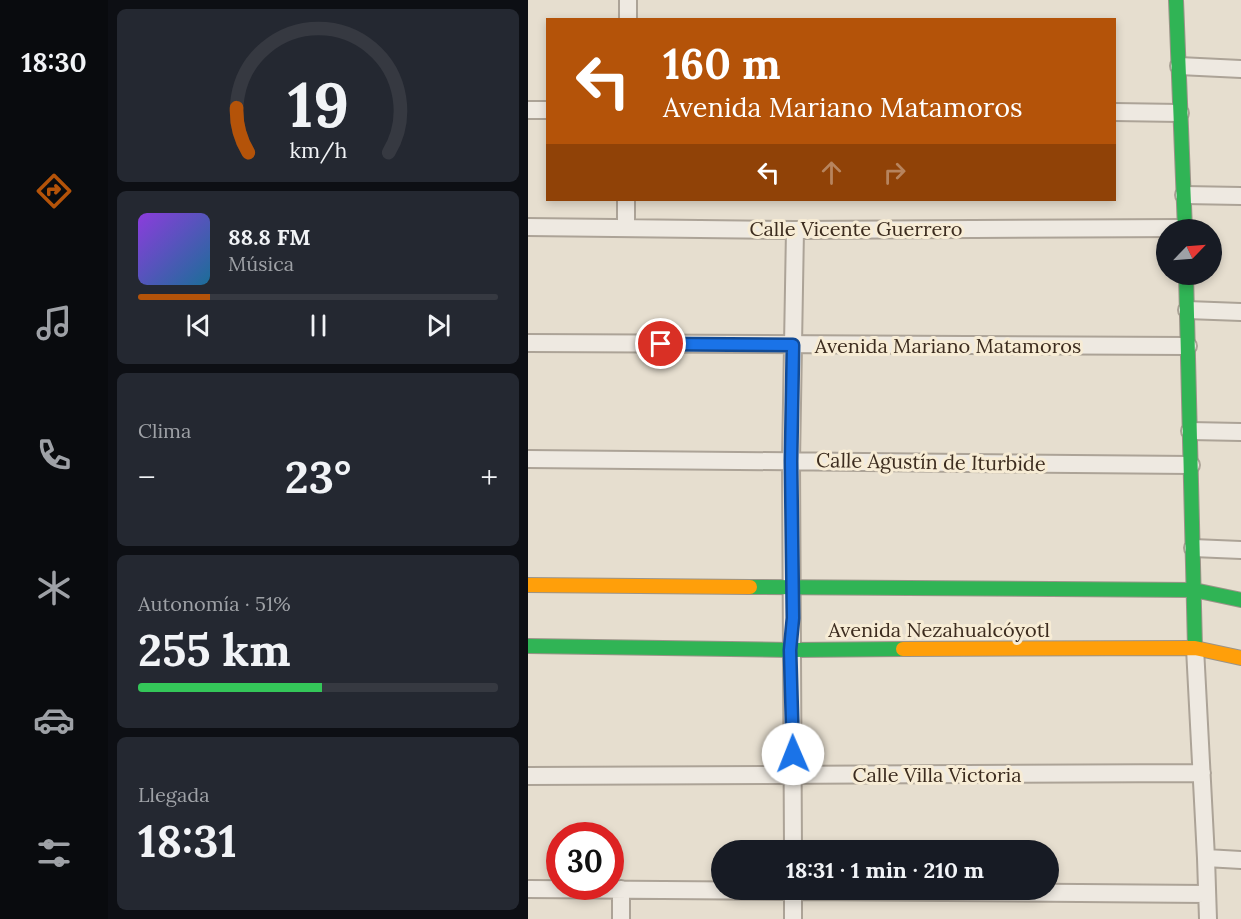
<!DOCTYPE html>
<html lang="es">
<meta charset="utf-8">
<style>
body{margin:0;font-family:Lora,serif;background:#242831;color:#f1f3f6;height:100vh;display:flex;flex-direction:column;font-size:22px;white-space:nowrap}
*{box-sizing:border-box;margin:0}
p{font-size:20px;color:#9ea1a6}
.icon{flex:none;width:33px;height:33px;fill:none;stroke:currentColor;stroke-width:2;stroke-linecap:round;stroke-linejoin:round}
.map{position:relative;flex:1;overflow:hidden}
.sheet{display:flex;flex-direction:column;gap:9px;padding:9px;background:#0d0f14;width:420px}
.sheet>*{flex:none}
.guide{position:absolute;left:18px;top:18px;width:570px;height:183px;border-radius:0px;box-shadow:0 3px 9px #0003;background:#b45309;color:#fff;overflow:hidden}
.needle{width:39px;rotate:65deg}
.controls{position:absolute;left:628px;top:219px;display:grid;gap:12px}
.controls a{display:grid;place-items:center;width:66px;height:66px;border-radius:50%;background:#171b24;box-shadow:0 3px 9px #0003;font-size:30px}
.speed{position:absolute;left:18px;top:822px;display:flex;gap:12px;font-size:30px;font-weight:700;text-align:center}
.speed>*{display:grid;place-content:center;width:78px;height:78px;border-radius:50%;background:#171b24;box-shadow:0 3px 9px #0003;line-height:1}
.speed .limit{border:9px solid #d22;background:#fff;color:#111}
.pin{position:absolute;display:grid;place-items:center;width:51px;height:51px;color:#fff;margin:-26px;border:3px solid #fff;border-radius:50%;box-shadow:0 2px 6px #0007}
.me{position:absolute;width:66px;margin:-33px;rotate:359deg;stroke-linejoin:round;filter:drop-shadow(0 0 4px #0008)}
.turn{display:flex;align-items:center;gap:21px;height:126px;padding:0 18px;font-size:27px}
.turn .icon{width:78px;height:78px;stroke-width:2.5}
.turn b{display:block;font-size:42px;line-height:51px}
.lanes{display:flex;align-items:center;height:57px;padding:0 18px;background:#0003;justify-content:center;gap:30px;direction:ltr}
.lanes .off{opacity:.35}
.big{font-size:45px;font-weight:700;line-height:1.1}
.sheet .card{flex:1;display:flex;flex-direction:column;justify-content:center;gap:9px;min-width:0;padding:0 21px;border-radius:9px;background:#242831}
.sheet .dial{align-items:center;gap:0}
.dial svg{height:156px;overflow:visible;fill:none;stroke:#363941;stroke-width:7;stroke-linecap:round;text-anchor:middle}
.dial text{fill:#f1f3f6;stroke:none}
.song{display:flex;align-items:center;gap:18px}
.cover{width:72px;height:72px;border-radius:9px;background:linear-gradient(135deg,hsl(270 70% 55%),hsl(200 70% 35%))}
.played{height:6px;border-radius:3px;background:linear-gradient(90deg,#b45309 20%,#363941 20%)}
.keys{display:flex;justify-content:space-around;direction:ltr}
.heat{display:flex;justify-content:space-between;align-items:center;font-size:33px;direction:ltr}
.charge{height:9px;border-radius:4px;background:linear-gradient(90deg,#34c759 51%,#363941 0)}
.trip{position:absolute;left:183px;top:840px;width:348px;height:60px;border-radius:30px;background:#171b24;box-shadow:0 3px 9px #0003;font-weight:700;line-height:60px;text-align:center}
main{display:flex;flex:1;min-height:0}
.tab-bar{display:flex;flex-direction:column;width:108px;justify-content:space-around;align-items:center;background:#090b0e;color:#9ea1a6}
.tab-bar .icon{width:42px;height:42px}
.tab-bar .selected{color:#b45309}
.tab-bar b{font-size:27px;color:#f1f3f6}
.map>svg:first-child{display:block}
.lines{fill:none;stroke-linecap:round;stroke-linejoin:round}
.street-casing{stroke:#aca397;stroke-width:20}
.fast-casing{stroke:#9b9388;stroke-width:16}
.slow-casing{stroke:#9b9388;stroke-width:16}
.street{stroke:#eee9e1;stroke-width:16}
.fast{stroke:#30b455;stroke-width:14}
.slow{stroke:#ff9f0a;stroke-width:14}
.route-casing{stroke:#114b97;stroke-width:15}
.route{stroke:#1a73e8;stroke-width:10}
.labels{text-anchor:middle;stroke-width:6;stroke-linejoin:round;paint-order:stroke}
.street-label{font-size:20px;fill:#3c2c1f;stroke:#f7ecd5}
</style>
<main>
<nav class="tab-bar">
<b>18:30</b>
<svg class="icon selected" aria-label="directions" viewBox="0 0 24 24"><path d="M12 3l9 9-9 9-9-9zM9 14v-3h6M13 9l2 2-2 2"/></svg>
<svg class="icon" aria-label="music" viewBox="0 0 24 24"><path d="M9 18V5l10-2v13"/><circle cx="6" cy="18" r="3"/><circle cx="16" cy="16" r="3"/></svg>
<svg class="icon" aria-label="phone" viewBox="0 0 24 24"><path d="M5 4h4l2 5-3 2q2 4 5 5l2-3 5 2v4C11 20 4 13 5 4z"/></svg>
<svg class="icon" aria-label="climate" viewBox="0 0 24 24"><path d="M12 3v18M4 7l16 10M4 17L20 7"/></svg>
<svg class="icon" aria-label="car" viewBox="0 0 24 24"><path d="M5 17H2v-5l4-1 3-4h7l3 4 3 1v5h-3M9 17h6M6 11h13"/><circle cx="7" cy="17" r="2"/><circle cx="17" cy="17" r="2"/></svg>
<svg class="icon" aria-label="filters" viewBox="0 0 24 24"><path d="M4 7h16M4 17h16"/><circle cx="9" cy="7" r="2"/><circle cx="15" cy="17" r="2"/></svg>
</nav>
<section class="sheet">
<div class="card dial"><svg viewBox="0 0 100 80">
<path d="M14 69A42 42 0 1 1 86 69"/>
<path d="M14 69A42 42 0 0 1 8 46" stroke="#b45309"/>
<text x="50" y="56" font-size="32" font-weight="700">19</text>
<text x="50" y="72" font-size="11">km/h</text>
</svg></div>
<div class="card">
<div class="song"><i class="cover"></i><div><b>88.8 FM</b><p>Música</p></div></div>
<div class="played"></div>
<div class="keys"><svg class="icon" aria-label="previous" viewBox="0 0 24 24"><path d="M18 5L8 12l10 7zM5 5v14"/></svg><svg class="icon" aria-label="pause" viewBox="0 0 24 24"><path d="M8 5v14M16 5v14"/></svg><svg class="icon" aria-label="next" viewBox="0 0 24 24"><path d="M6 5l10 7-10 7zM19 5v14"/></svg></div>
</div>
<div class="card"><p>Clima</p>
<div class="heat"><a>−</a><b class="big">23°</b><a>+</a></div>
</div>
<div class="card"><p>Autonomía · 51%</p><b class="big">255 km</b><div class="charge"></div></div>
<div class="card"><p>Llegada</p><b class="big">18:31</b></div>
</section>
<div class="map">
<svg width="713" height="919" viewBox="0 0 713 919">
<rect width="100%" height="100%" fill="#e6decf"/>
<g class="lines">
<g class="street-casing">
<path id="street" d="M100,20V0
M651,66L713,69
M0,110H20
M586,112L652,113
M656,195L713,196
M98,200V228
M0,227L267,230L657,228
M659,310L713,312
M0,343L660,346
M662,431L713,432
M0,459L663,465
M665,548L713,550
M667,648L678,858L680,919
M0,776L674,773
M265,850L263,461L267,230
M678,858L713,860
M0,889L679,894
M93,919V889
M265,919V890"/>
</g>
<g class="fast-casing">
<path id="fast" d="M648,0L657,230
M658,274L667,648
M222,587L666,590L713,600
M0,646L263,650L375,649"/>
</g>
<g class="slow-casing">
<path id="slow" d="M0,585L222,587
M375,649L667,648L713,658"/>
</g>
<use href="#street" class="street"/>
<use href="#fast" class="fast"/>
<use href="#slow" class="slow"/>
</g>
<g class="lines">
<g class="route-casing">
<path id="route" d="M133,344L265,345L263,461L265,618L262,650L265,754"/>
</g>
<use href="#route" class="route"/>
</g>
<g class="labels">
<g class="street-label">
<text x="328" y="236">Calle Vicente Guerrero</text>
<text x="420" y="353">Avenida Mariano Matamoros</text>
<text transform="translate(403 462) rotate(1)" y="7">Calle Agustín de Iturbide</text>
<text x="411" y="637">Avenida Nezahualcóyotl</text>
<text x="409" y="782">Calle Villa Victoria</text>
</g>
</g>
</svg>
<div class="controls">
<a><svg class="needle" viewBox="-14 -14 28 28"><path d="M0-13l5 13h-10z" fill="#e53935"/><path d="M0 13l5-13h-10z" fill="#9ea1a6"/></svg></a>
</div>
<div class="speed"><div class="limit">30</div></div>
<div class="pin" style="left:133px;top:344px;background:#d93025"><svg class="icon" aria-label="arrive" viewBox="0 0 24 24"><path d="M6 21V4h12l-3 4 3 4H6"/></svg></div>
<svg class="me" style="left:265px;top:754px" viewBox="-20 -20 40 40"><circle r="19" fill="#fff"/><path d="M0-13L10 11 0 6-10 11z" fill="#1a73e8"/></svg>
<div class="trip">18:31 · 1 min · 210 m</div>
<div class="guide">
<div class="turn"><svg class="icon" aria-label="left" viewBox="0 0 24 24"><path d="M17 20v-9H6M10 6l-5 5 5 5"/></svg><div><b>160 m</b>Avenida Mariano Matamoros</div></div>
<div class="lanes"><svg class="icon" aria-label="left" viewBox="0 0 24 24"><path d="M17 20v-9H6M10 6l-5 5 5 5"/></svg><svg class="icon off" aria-label="ahead" viewBox="0 0 24 24"><path d="M12 20V5M6 11l6-6 6 6"/></svg><svg class="icon off" aria-label="right" viewBox="0 0 24 24"><path d="M7 20v-9h11M14 6l5 5-5 5"/></svg></div>
</div>
</div>
</main>
